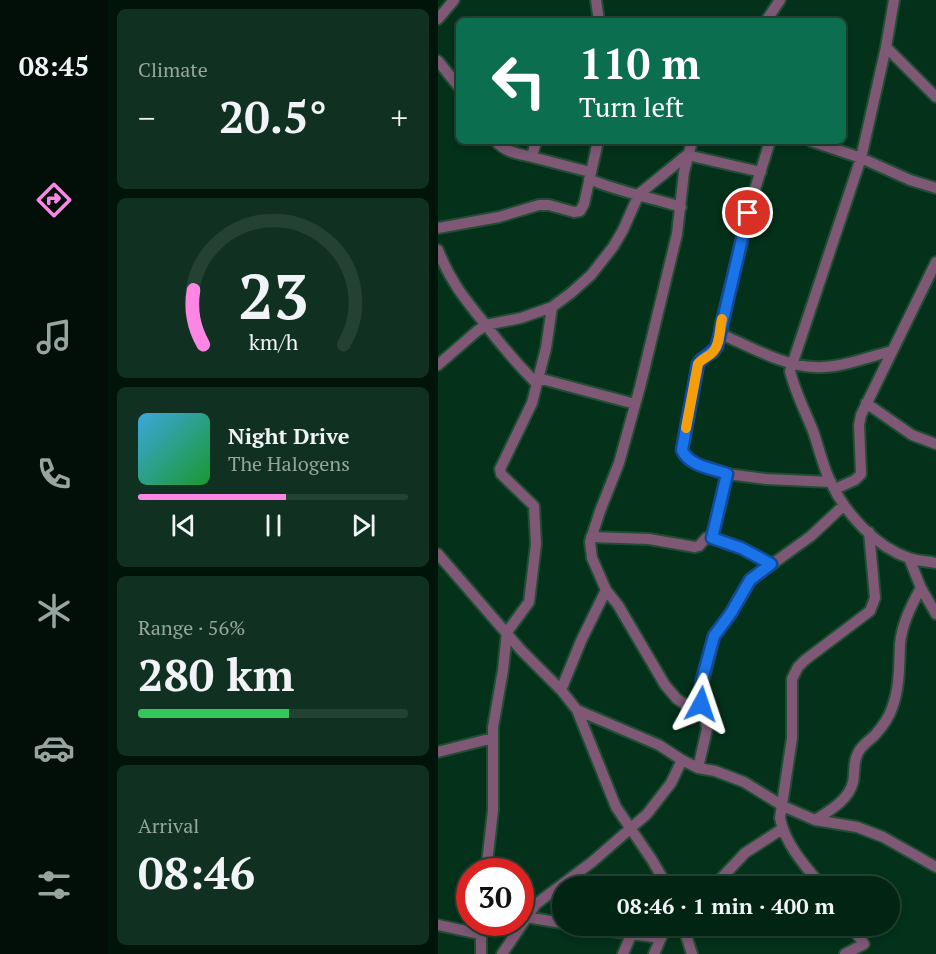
<!DOCTYPE html>
<meta charset="utf-8">
<style>
body{margin:0;font-family:"PT Serif",serif;background:#103121;color:#f1f3f6;height:100vh;display:flex;flex-direction:column;font-size:22px;white-space:nowrap}
*{box-sizing:border-box;margin:0}
p{font-size:20px;color:#96a5a0}
.icon{flex:none;width:33px;height:33px;fill:none;stroke:currentColor;stroke-width:2;stroke-linecap:round;stroke-linejoin:round}
.map{position:relative;flex:1;overflow:hidden}
.drawer{display:flex;flex-direction:column;gap:9px;padding:9px;background:#01140a;width:330px}
.drawer>*{flex:none}
.top-card{position:absolute;left:18px;top:18px;width:390px;height:126px;border-radius:9px;box-shadow:0 3px 9px #0003,0 0 0 2px #234233;background:#0b6e4f;color:#fff;overflow:hidden}
.speed{position:absolute;left:18px;top:858px;display:flex;gap:12px;font-size:30px;font-weight:700;text-align:center}
.speed>*{display:grid;place-content:center;width:78px;height:78px;border-radius:50%;background:#022513;box-shadow:0 3px 9px #0003,0 0 0 2px #234233;line-height:1}
.speed .limit{border:9px solid #d22;background:#fff;color:#111}
.pin{position:absolute;display:grid;place-items:center;width:51px;height:51px;color:#fff;margin:-26px;border:3px solid #fff;border-radius:50%;box-shadow:0 2px 6px #0007}
.me{position:absolute;width:66px;margin:-33px;rotate:5deg;stroke-linejoin:round;filter:drop-shadow(0 0 4px #0008)}
.turn{display:flex;align-items:center;gap:21px;height:126px;padding:0 24px;font-size:27px}
.turn .icon{width:78px;height:78px;stroke-width:2.5}
.turn b{display:block;font-size:42px;line-height:51px}
.big{font-size:45px;font-weight:600;line-height:1.1}
.drawer .tile{flex:1;display:flex;flex-direction:column;justify-content:center;gap:9px;min-width:0;padding:0 21px;border-radius:9px;background:#103121}
.drawer .dial{align-items:center;gap:0}
.dial svg{height:156px;overflow:visible;fill:none;stroke:#234233;stroke-width:7;stroke-linecap:round;text-anchor:middle}
.dial text{fill:#f1f3f6;stroke:none}
.song{display:flex;align-items:center;gap:18px}
.cover{width:72px;height:72px;border-radius:9px;background:linear-gradient(135deg,hsl(200 70% 55%),hsl(130 70% 35%))}
.played{height:6px;border-radius:3px;background:linear-gradient(90deg,#fc86e4 55%,#234233 55%)}
.keys{display:flex;justify-content:space-around;direction:ltr}
.heat{display:flex;justify-content:space-between;align-items:center;font-size:33px;direction:ltr}
.charge{height:9px;border-radius:4px;background:linear-gradient(90deg,#34c759 56%,#234233 0)}
.trip{position:absolute;left:114px;top:876px;width:348px;height:60px;border-radius:30px;background:#022513;box-shadow:0 3px 9px #0003,0 0 0 2px #234233;font-weight:600;line-height:60px;text-align:center}
main{display:flex;flex:1;min-height:0}
.menu{display:flex;flex-direction:column;width:108px;justify-content:space-around;align-items:center;background:#010f08;color:#96a5a0}
.menu .icon{width:42px;height:42px}
.menu .current{color:#fc86e4}
.menu b{font-size:27px;color:#f1f3f6}
.map>svg:first-child{display:block}
.lines{fill:none;stroke-linecap:round;stroke-linejoin:round}
.minor-casing{stroke:#204d34;stroke-width:14}
.minor{stroke:#7e5875;stroke-width:10}
.route-casing{stroke:#114b97;stroke-width:15}
.route{stroke:#1a73e8;stroke-width:10}
.slow{stroke:#f59e0b;stroke-width:10}
</style>
<main>
<nav class="menu">
<b>08:45</b>
<svg class="icon current" aria-label="directions" viewBox="0 0 24 24"><path d="M12 3l9 9-9 9-9-9zM9 14v-3h6M13 9l2 2-2 2"/></svg>
<svg class="icon" aria-label="music" viewBox="0 0 24 24"><path d="M9 18V5l10-2v13"/><circle cx="6" cy="18" r="3"/><circle cx="16" cy="16" r="3"/></svg>
<svg class="icon" aria-label="phone" viewBox="0 0 24 24"><path d="M5 4h4l2 5-3 2q2 4 5 5l2-3 5 2v4C11 20 4 13 5 4z"/></svg>
<svg class="icon" aria-label="climate" viewBox="0 0 24 24"><path d="M12 3v18M4 7l16 10M4 17L20 7"/></svg>
<svg class="icon" aria-label="car" viewBox="0 0 24 24"><path d="M5 17H2v-5l4-1 3-4h7l3 4 3 1v5h-3M9 17h6M6 11h13"/><circle cx="7" cy="17" r="2"/><circle cx="17" cy="17" r="2"/></svg>
<svg class="icon" aria-label="filters" viewBox="0 0 24 24"><path d="M4 7h16M4 17h16"/><circle cx="9" cy="7" r="2"/><circle cx="15" cy="17" r="2"/></svg>
</nav>
<section class="drawer">
<div class="tile"><p>Climate</p>
<div class="heat"><a>−</a><b class="big">20.5°</b><a>+</a></div>
</div>
<div class="tile dial"><svg viewBox="0 0 100 80">
<path d="M14 69A42 42 0 1 1 86 69"/>
<path d="M14 69A42 42 0 0 1 9 41" stroke="#fc86e4"/>
<text x="50" y="56" font-size="32" font-weight="700">23</text>
<text x="50" y="72" font-size="11">km/h</text>
</svg></div>
<div class="tile">
<div class="song"><i class="cover"></i><div><b>Night Drive</b><p>The Halogens</p></div></div>
<div class="played"></div>
<div class="keys"><svg class="icon" aria-label="previous" viewBox="0 0 24 24"><path d="M18 5L8 12l10 7zM5 5v14"/></svg><svg class="icon" aria-label="pause" viewBox="0 0 24 24"><path d="M8 5v14M16 5v14"/></svg><svg class="icon" aria-label="next" viewBox="0 0 24 24"><path d="M6 5l10 7-10 7zM19 5v14"/></svg></div>
</div>
<div class="tile"><p>Range · 56%</p><b class="big">280 km</b><div class="charge"></div></div>
<div class="tile"><p>Arrival</p><b class="big">08:46</b></div>
</section>
<div class="map">
<svg width="498" height="954" viewBox="0 0 498 954">
<rect width="100%" height="100%" fill="#033119"/>
<g class="lines">
<g class="minor-casing">
<path id="minor" d="M158,0L161,21
M456,0L448,47L498,97
M0,19L16,0
M328,21L342,0
M448,47L423,158L352,371C357,392 367,411 375,431C381,448 385,467 393,483C408,514 438,547 471,558C479,561 489,561 498,563
M0,61L21,87
M58,141C66,152 81,154 94,157
M98,141L94,157L152,172
M254,141L246,172L239,234L202,387L181,463L162,511L152,542L154,558L168,590L180,605L227,685L239,699L265,716
M332,141L313,202L282,328L287,336C315,348 346,366 376,367C401,369 429,357 454,351
M373,141L423,158L472,180L498,188
M151,179C181,192 212,197 243,207
M0,228L61,217L101,205H111L136,212L142,211L146,204L160,141
M0,250C12,281 26,298 47,324C63,345 79,364 98,383
M283,332L276,352L263,359L260,364L244,450C251,466 273,468 289,474
M0,365L39,331L48,325L83,318L114,307L133,293L153,275L175,247L185,230L201,194L249,155L323,172
M100,378L197,404
M428,403L474,435L498,444
M397,489L417,480L423,474L421,425L423,415L498,262
M153,537L211,539L257,547L261,546L268,538C292,540 313,553 333,564
M274,538L289,474L328,479L393,482
M0,554L83,650L123,690L139,710L221,745L244,760L260,768L277,771L306,782L345,806L377,820L419,827L445,837L498,867
M471,558L483,588L498,614
M123,690L143,641L168,590
M139,710L178,807L214,860L229,886
M0,752L55,738
M260,768L269,729L263,691L276,636L293,613L312,580L373,536L406,505
M377,820C391,811 411,800 415,782C417,773 415,764 419,755C422,746 431,741 437,735C444,727 451,718 454,708C462,687 461,665 462,644C464,623 473,605 483,588
M48,872L55,810V727L65,670L69,632L91,602L98,544L96,506L63,474L62,469L94,403L108,348L114,307
M276,886L307,853L344,829
M384,886C367,866 347,844 342,818L354,738V679L360,667L367,660L432,611L437,598L431,532
M88,917L124,923
M0,925L42,934
M137,926L223,938
M245,926L254,954
M43,954V922
M64,954L98,904L154,862L209,814L233,783L244,760
M185,954L193,935
M216,954L228,926
M407,954L426,944L413,926"/>
</g>
<use href="#minor" class="minor"/>
</g>
<g class="lines">
<g class="route-casing">
<path id="route" d="M263,704L264,680L276,636L293,613L312,580L333,564L303,548L274,538L289,474C273,468 251,466 244,450L260,364C265,356 274,354 279,346L310,213"/>
</g>
<use href="#route" class="route"/>
<path class="slow" d="M248,428L260,364C264,358 271,357 275,352C283,343 281,329 284,319"/>
</g>
</svg>
<div class="speed"><div class="limit">30</div></div>
<div class="pin" style="left:310px;top:213px;background:#d93025"><svg class="icon" aria-label="arrive" viewBox="0 0 24 24"><path d="M6 21V4h12l-3 4 3 4H6"/></svg></div>
<svg class="me" style="left:263px;top:704px" viewBox="-20 -20 40 40"><path d="M0-17L14 15 0 8-14 15z" fill="#1a73e8" stroke="#fff" stroke-width="4"/></svg>
<div class="trip">08:46 · 1 min · 400 m</div>
<div class="top-card">
<div class="turn"><svg class="icon" aria-label="left" viewBox="0 0 24 24"><path d="M17 20v-9H6M10 6l-5 5 5 5"/></svg><div><b>110 m</b>Turn left</div></div>
</div>
</div>
</main>
